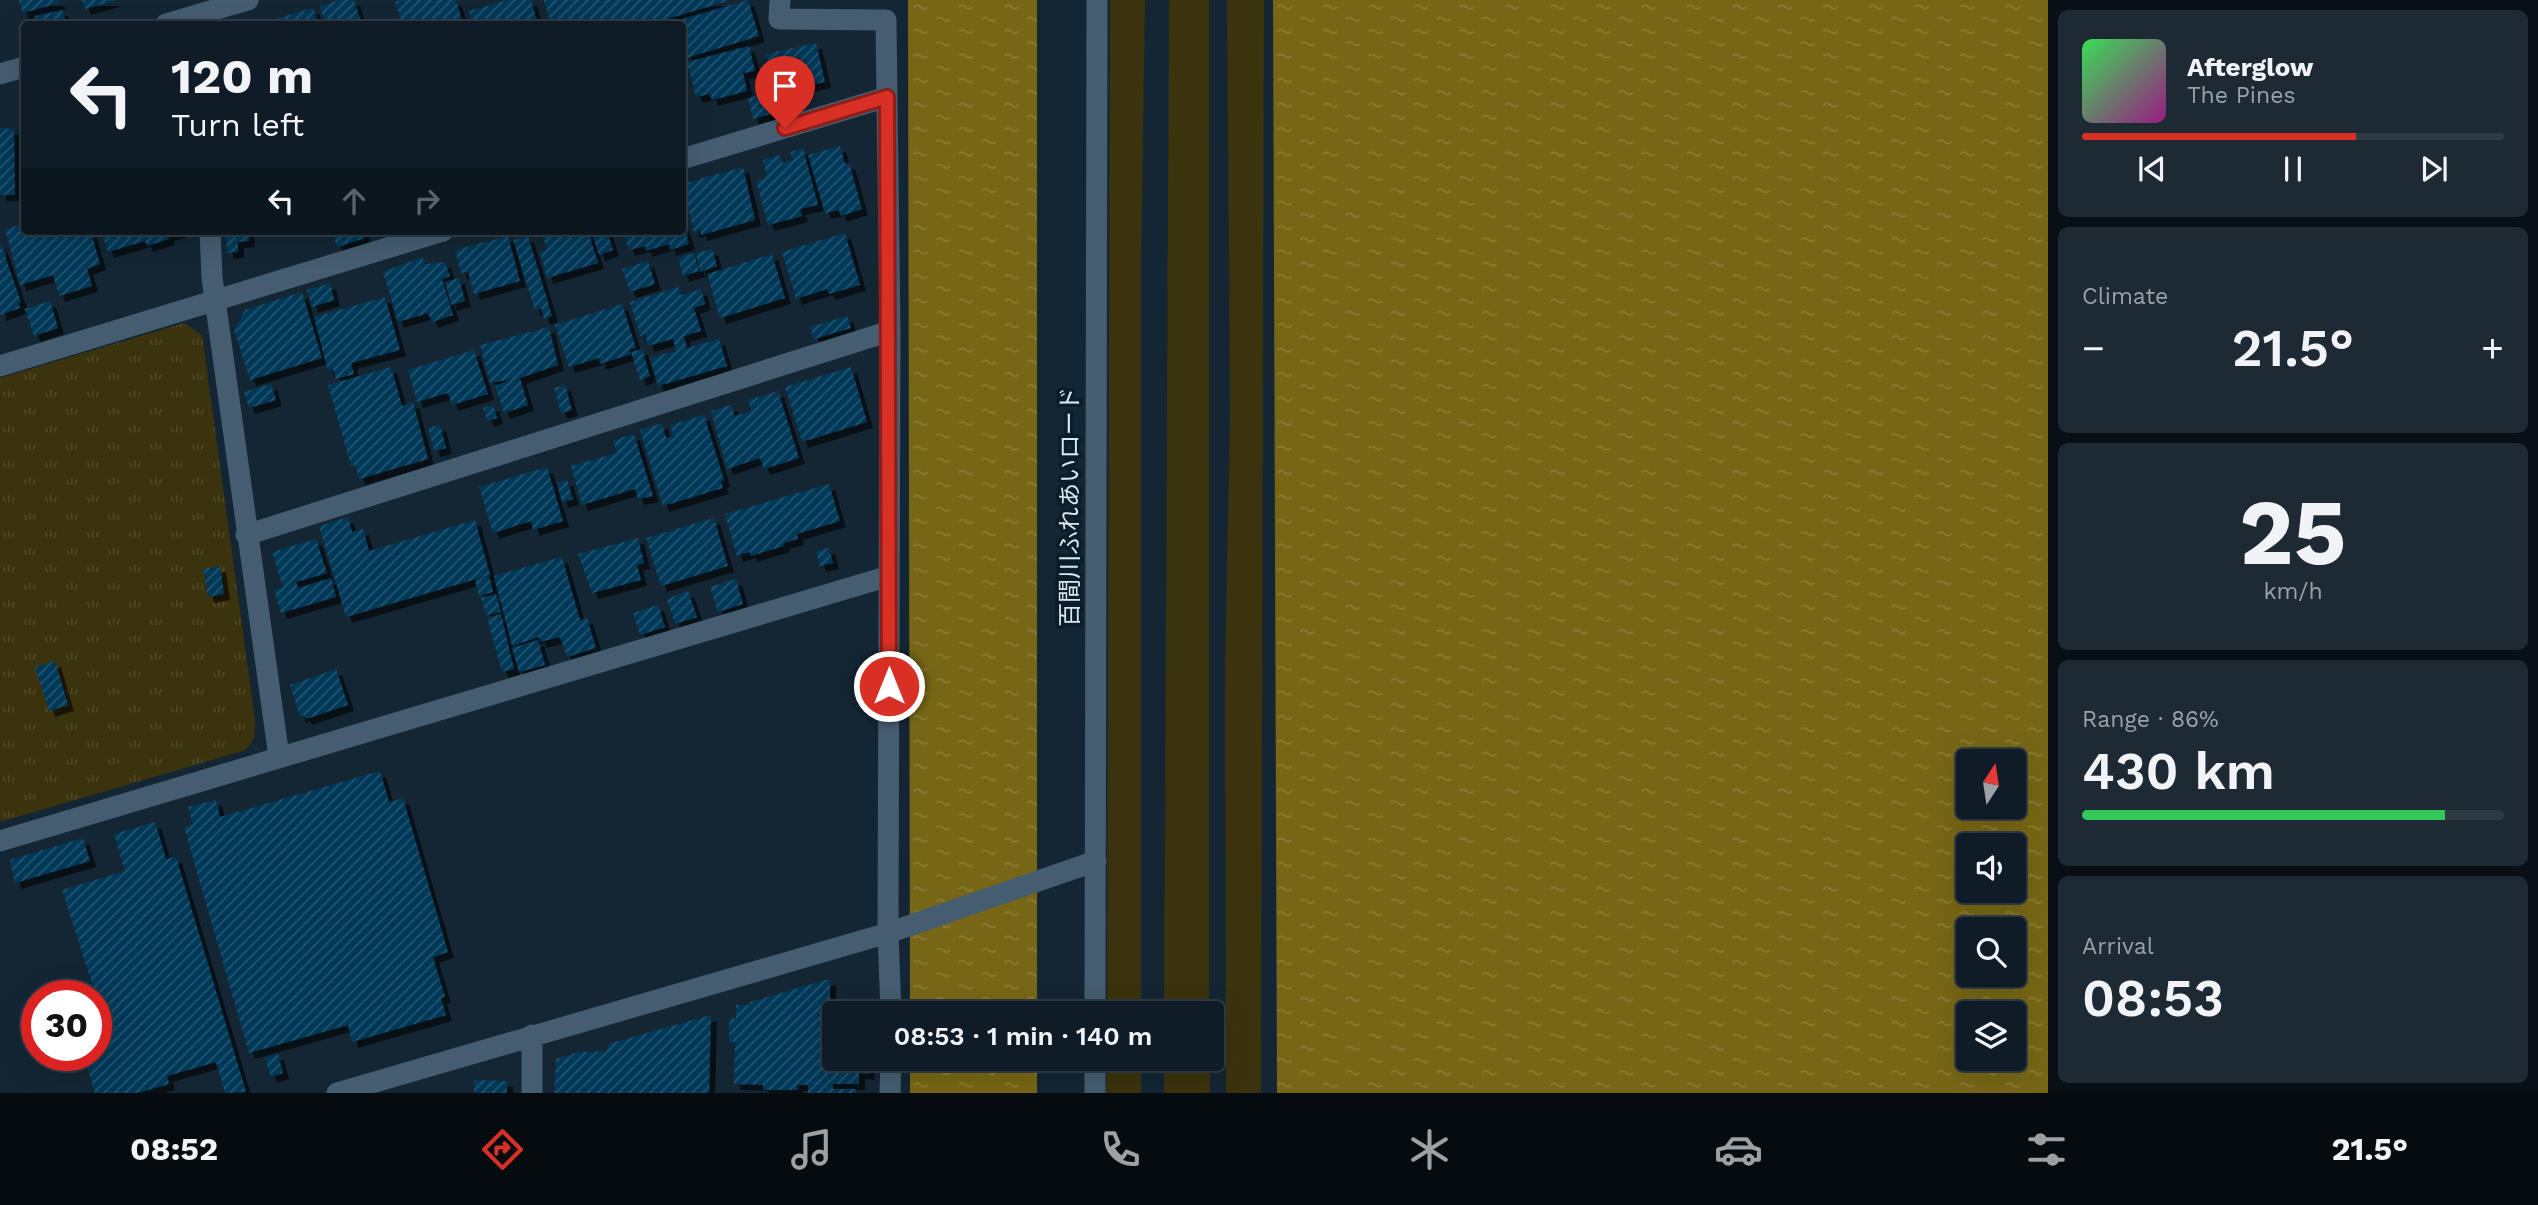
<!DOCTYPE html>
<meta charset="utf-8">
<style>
body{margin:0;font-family:"Work Sans","Noto Sans JP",sans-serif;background:#1d2933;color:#f1f3f6;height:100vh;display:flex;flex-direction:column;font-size:26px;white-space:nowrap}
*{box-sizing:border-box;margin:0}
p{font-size:23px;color:#9ba1a7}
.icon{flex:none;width:38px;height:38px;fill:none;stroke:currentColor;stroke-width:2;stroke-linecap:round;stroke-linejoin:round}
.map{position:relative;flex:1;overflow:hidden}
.drawer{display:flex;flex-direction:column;gap:10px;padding:10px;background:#080f15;width:490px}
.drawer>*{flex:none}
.hud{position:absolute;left:21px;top:21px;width:665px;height:214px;border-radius:7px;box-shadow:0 7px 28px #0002,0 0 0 2px #2f3a44;background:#0f1c27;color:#f1f3f6;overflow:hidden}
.needle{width:46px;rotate:12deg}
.tools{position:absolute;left:1956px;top:749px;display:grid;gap:14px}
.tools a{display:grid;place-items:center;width:70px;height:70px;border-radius:7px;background:#0f1c27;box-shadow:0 7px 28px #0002,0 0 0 2px #2f3a44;font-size:35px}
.speed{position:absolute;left:21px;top:980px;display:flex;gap:14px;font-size:35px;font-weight:700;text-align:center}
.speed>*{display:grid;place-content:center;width:91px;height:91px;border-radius:50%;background:#0f1c27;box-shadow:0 7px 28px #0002,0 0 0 2px #2f3a44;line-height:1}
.speed .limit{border:10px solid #d22;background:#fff;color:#111}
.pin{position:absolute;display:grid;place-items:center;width:60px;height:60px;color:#fff;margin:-72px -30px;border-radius:50% 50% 50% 0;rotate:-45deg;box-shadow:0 0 7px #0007}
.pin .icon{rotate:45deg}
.me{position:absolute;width:77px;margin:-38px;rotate:0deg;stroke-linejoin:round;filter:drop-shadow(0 0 5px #0008)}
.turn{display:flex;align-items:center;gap:24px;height:147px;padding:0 35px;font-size:32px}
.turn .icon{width:91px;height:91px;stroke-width:2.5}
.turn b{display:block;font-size:49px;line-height:60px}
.lanes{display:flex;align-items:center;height:66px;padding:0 35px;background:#0003;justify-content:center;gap:35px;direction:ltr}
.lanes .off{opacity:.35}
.big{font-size:52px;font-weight:600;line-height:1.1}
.drawer .card{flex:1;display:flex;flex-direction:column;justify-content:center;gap:10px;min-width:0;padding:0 24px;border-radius:10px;background:#1d2933}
.drawer .dial{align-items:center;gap:0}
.dial b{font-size:91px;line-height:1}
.song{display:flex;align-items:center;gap:21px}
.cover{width:84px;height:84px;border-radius:10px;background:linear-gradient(135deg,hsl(130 70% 55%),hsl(310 70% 35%))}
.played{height:7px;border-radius:4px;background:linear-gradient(90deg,#d93025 65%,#2f3a44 65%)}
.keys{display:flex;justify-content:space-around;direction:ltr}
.heat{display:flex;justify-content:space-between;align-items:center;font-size:38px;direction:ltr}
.charge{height:10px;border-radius:5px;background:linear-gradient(90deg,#34c759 86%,#2f3a44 0)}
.trip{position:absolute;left:822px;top:1001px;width:402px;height:70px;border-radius:7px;background:#0f1c27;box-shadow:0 7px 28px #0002,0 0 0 2px #2f3a44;font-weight:600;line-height:70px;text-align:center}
.tab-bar{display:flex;height:112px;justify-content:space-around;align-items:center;background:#060b10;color:#9ba1a7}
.tab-bar .icon{width:49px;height:49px}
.tab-bar .on{color:#d93025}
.tab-bar b{font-size:32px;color:#f1f3f6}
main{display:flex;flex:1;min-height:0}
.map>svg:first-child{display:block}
.grass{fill:#3b330d}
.park{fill:url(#park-tufts)}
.water{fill:url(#water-ripples);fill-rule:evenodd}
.building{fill:url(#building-hatch);filter:url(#shadow)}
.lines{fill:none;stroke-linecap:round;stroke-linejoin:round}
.minor{stroke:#445d70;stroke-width:21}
.route-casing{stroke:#8d1f18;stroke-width:18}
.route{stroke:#d93025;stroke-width:12}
.labels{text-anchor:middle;stroke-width:7;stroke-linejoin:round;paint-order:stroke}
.street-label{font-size:24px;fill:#dbe6f0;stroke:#0a1d2a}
</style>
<main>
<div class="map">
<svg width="2048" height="1093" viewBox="0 0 2048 1093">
<defs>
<pattern id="park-tufts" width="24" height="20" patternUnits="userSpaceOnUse" patternTransform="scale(1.75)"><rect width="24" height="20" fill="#3b330d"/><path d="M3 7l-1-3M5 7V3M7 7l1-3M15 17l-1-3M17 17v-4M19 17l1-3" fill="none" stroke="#4e4725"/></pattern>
<pattern id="water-ripples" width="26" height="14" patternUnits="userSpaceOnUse" patternTransform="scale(1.75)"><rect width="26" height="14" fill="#776615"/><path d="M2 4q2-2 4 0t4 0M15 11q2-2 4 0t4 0" fill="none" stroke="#8a7c37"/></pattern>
<pattern id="building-hatch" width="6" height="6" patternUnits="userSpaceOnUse" patternTransform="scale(1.75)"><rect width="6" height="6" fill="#003858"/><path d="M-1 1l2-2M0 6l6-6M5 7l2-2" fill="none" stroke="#255570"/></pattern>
<filter id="shadow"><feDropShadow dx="6" dy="6" stdDeviation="0" flood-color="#0009"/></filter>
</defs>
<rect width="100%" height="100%" fill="#142634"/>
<path class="grass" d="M1110,0H1145L1141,275V1013H1107Z
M1169,0H1209V1013H1164Z
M1227,0H1264L1261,1093H1226L1225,668L1230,414Z
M1107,1059H1141V1093H1106Z
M1164,1059H1210V1093H1164Z"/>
<path class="park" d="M184,323L202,335L255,720L254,738L246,750L0,822V378Z"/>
<path class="water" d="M908,0H1037V1013H910Z
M1273,0H2048V1093H1277ZM1969,761H2014V807H1969ZM1969,845H2014V891H1969ZM1969,929H2014V975H1969ZM1969,1013H2014V1059H1969Z
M910,1059H1037V1093H910Z"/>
<path class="building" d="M19,0H58L59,3L23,13Z
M82,0H114V1L85,9Z
M339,0H354L361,22L325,24L320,6Z
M402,0H456L463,24H402L395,2Z
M507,0H531L538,24H473L469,11Z
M544,0H728V1L650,24H551Z
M748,0L759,36L686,58L682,24H677L676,21Z
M313,8L318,24H257Z
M62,10L66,24H37L35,16Z
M816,43L825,82L796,88L795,82L773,87L766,54Z
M749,46L755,71L743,73L747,91L712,100L710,94L696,97L687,62Z
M792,90L796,108L781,112L777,94Z
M772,92L777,112L753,119L748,98Z
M0,128L14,129L15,195H0Z
M840,146L845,164L849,163L862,209L841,216L839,210L825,213L808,155Z
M803,148L818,205L800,209L802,216L768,225L756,181L767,177L763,160L780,155L782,163L793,160L790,152Z
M743,167L755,220L701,235L700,230L694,232L682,184Z
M683,223L689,244L670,250L669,244L646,251L645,246L629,250L623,231H682Z
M24,224V231L91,232L100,264L87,269L92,286L59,296L53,275L20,285L5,229Z
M101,231H179V232L168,235L169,239L147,246L145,241L108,252Z
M226,231H248L249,241L238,242V252L227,253Z
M332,231H363L365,238L337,247Z
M552,231H588L598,263L547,278L540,252L547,250L542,234Z
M591,231H607L613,250L599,255Z
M845,233L860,285L829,294L827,289L796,299L782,252Z
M508,236L520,281L474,294L468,272L461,273L455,250Z
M528,236L552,316L544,319L541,308L535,310L513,240Z
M0,242L21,302L18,303L20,308L0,315Z
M712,249L717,266L700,272L696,253Z
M694,253L699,271L683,276L678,258Z
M772,254L785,298L720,318L707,274Z
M422,257L425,264L445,262L450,276L442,279L453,315L432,322L428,313L398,322L383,272Z
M648,261L655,284L630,292L622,269Z
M459,278L465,301L451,305L445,282Z
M330,283L334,300L312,307L307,290Z
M678,287L681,295L701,289L705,304L694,308L701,331L684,336L687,348L719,339L727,366L658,386L650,358L676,351L673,339L648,346L645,334L640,336L630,302Z
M302,292L322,358L250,380L234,330L245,310Z
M385,297L400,350L351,363L354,374L336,379L333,369L328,371L314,317Z
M50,301L58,328L34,336L25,309Z
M622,304L636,348L629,350L631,354L600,364L599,358L569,367L555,325Z
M847,316L851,328L814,339L810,327Z
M549,327L558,365L520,378L528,405L504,413L495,386L513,379L490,383L480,345Z
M642,349L650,376L640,380L631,352Z
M474,350L488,394L452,405L448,393L417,402L408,370Z
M391,367L402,406L413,402L428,459L359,479L355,465L351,466L328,385Z
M851,367L867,422L802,442L785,387Z
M271,384L276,400L249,408L244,392Z
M565,385L572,410L561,413L554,388Z
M778,391L799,458L764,469L760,458L727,469L711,411L731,405L735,416L751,411L748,400Z
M493,405L497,418L488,421L483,408Z
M704,415L724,480L721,482L723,488L663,506L640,430L662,423L666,438L673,436L670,425Z
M440,425L446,448L434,451L428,428Z
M634,434L653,496L638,499L635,489L582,505L571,466L617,453L613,440Z
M547,467L563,521L533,530L531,521L493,533L479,487Z
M567,480L573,499L562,502L557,483Z
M829,484L840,521L797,534L798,539L783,543L784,546L751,556L750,552L737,556L725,514Z
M348,517L352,532L363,529L369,551L475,520L490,575L346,617L319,526Z
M714,518L728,566L661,586L646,538Z
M638,538L644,563L637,565L641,580L592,593L578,554Z
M316,539L327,573L296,582L298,588L331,578L336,597L281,613L274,590L283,587L272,552Z
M829,548L833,563L820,566L816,551Z
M562,557L580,620L587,618L596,648L567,657L560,637L540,642L539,637L512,646L494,576Z
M220,566L224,594L208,597L203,569Z
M489,576L493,592L479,596L475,580Z
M736,579L743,604L718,612L710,587Z
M688,591L697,617L675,624L667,599Z
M496,594L501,612L486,615L481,598Z
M658,605L665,627L640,635L633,613Z
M501,614L514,669L502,672L487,618Z
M538,640L545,665L519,672L512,648Z
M55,661L68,705L49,711L35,667Z
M336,669L348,705L306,719L304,715L300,717L290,685Z
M380,771L389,802L403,798L448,952L433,957L445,997L441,998L446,1015L352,1042L348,1025L249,1053L184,827L193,824L188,807L216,800L220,817Z
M155,822L166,859L176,857L246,1092L225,1093L216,1062L167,1076L169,1084L138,1093H95L84,1057L97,1053L96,996L62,890L125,871L114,834Z
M83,838L90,861L15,883L10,860Z
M830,979V1007H858L857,1013H835V1059H869L868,1074L859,1073V1084H833V1089H856V1093H808V1085H797L798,1090H763V1085L734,1084L735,1042H729V1018L736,1019V1005H750V1002Z
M711,1015L709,1093H554L556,1059L578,1052L607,1051L608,1044Z
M278,1054L283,1073L271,1077L265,1058Z
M474,1080L507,1081V1093H474Z"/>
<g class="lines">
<path class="minor" d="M780,0L779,19L886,20L890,331L888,933L891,1013
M166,24L248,0
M0,74L24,67
M682,159L887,97
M210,231L212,278L279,757
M0,366L443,231
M246,535L890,331
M0,841L889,576
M1095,1013L1097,0
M337,1093L888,933L1096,861
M532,1093V1035
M890,1093L891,1059
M1095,1093V1059"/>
</g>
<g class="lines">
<g class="route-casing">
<path id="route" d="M785,128L887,97L889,686"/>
</g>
<use href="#route" class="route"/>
</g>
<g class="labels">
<g class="street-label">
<text transform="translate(1070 507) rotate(-90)" y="8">百間川ふれあいロード</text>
</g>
</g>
</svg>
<div class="tools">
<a><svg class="needle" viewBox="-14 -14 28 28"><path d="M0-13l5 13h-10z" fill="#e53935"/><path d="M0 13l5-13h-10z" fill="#9ba1a7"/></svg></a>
<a><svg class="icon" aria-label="sound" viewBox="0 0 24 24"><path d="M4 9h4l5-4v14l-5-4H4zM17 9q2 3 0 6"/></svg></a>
<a><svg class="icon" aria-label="search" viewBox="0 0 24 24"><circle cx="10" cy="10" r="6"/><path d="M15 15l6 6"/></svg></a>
<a><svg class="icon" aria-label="layers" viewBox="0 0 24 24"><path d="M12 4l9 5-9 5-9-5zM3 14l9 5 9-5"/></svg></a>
</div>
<div class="speed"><div class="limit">30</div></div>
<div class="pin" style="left:785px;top:128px;background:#d93025"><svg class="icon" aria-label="arrive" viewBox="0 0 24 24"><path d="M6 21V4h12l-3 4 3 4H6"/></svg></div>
<svg class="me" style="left:889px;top:686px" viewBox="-20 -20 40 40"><circle r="17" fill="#d93025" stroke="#fff" stroke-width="3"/><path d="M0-11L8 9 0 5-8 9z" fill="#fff"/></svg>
<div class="trip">08:53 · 1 min · 140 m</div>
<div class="hud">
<div class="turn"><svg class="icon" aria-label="left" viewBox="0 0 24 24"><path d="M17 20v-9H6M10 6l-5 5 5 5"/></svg><div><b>120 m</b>Turn left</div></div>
<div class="lanes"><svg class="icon" aria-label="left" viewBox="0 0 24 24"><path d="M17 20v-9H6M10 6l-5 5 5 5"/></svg><svg class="icon off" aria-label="ahead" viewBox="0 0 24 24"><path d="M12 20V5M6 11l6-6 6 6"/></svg><svg class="icon off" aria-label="right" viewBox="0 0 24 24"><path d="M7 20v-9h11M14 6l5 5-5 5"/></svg></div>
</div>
</div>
<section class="drawer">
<div class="card">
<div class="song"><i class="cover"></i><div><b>Afterglow</b><p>The Pines</p></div></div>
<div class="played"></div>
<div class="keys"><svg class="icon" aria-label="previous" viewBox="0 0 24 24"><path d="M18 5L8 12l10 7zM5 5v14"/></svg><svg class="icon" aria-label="pause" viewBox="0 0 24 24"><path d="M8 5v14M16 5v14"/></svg><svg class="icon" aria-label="next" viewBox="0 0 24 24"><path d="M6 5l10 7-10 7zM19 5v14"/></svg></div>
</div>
<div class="card"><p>Climate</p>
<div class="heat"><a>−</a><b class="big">21.5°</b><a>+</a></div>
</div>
<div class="card dial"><b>25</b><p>km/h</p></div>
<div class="card"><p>Range · 86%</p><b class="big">430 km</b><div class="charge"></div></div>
<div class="card"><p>Arrival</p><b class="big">08:53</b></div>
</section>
</main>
<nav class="tab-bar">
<b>08:52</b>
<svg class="icon on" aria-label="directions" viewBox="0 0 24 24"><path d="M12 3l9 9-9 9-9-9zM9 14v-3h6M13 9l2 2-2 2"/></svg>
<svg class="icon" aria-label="music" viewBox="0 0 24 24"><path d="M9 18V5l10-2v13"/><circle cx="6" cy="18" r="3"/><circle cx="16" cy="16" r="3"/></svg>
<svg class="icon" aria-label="phone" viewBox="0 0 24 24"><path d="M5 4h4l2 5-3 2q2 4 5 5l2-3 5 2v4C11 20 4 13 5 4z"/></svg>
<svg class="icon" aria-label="climate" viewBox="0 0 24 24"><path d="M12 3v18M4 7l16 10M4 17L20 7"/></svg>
<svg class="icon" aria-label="car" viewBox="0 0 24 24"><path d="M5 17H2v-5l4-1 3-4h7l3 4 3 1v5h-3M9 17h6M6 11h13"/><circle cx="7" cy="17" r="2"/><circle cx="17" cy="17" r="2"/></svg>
<svg class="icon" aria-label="filters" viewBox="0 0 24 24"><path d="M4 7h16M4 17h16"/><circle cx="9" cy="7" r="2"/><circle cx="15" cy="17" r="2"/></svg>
<b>21.5°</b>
</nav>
